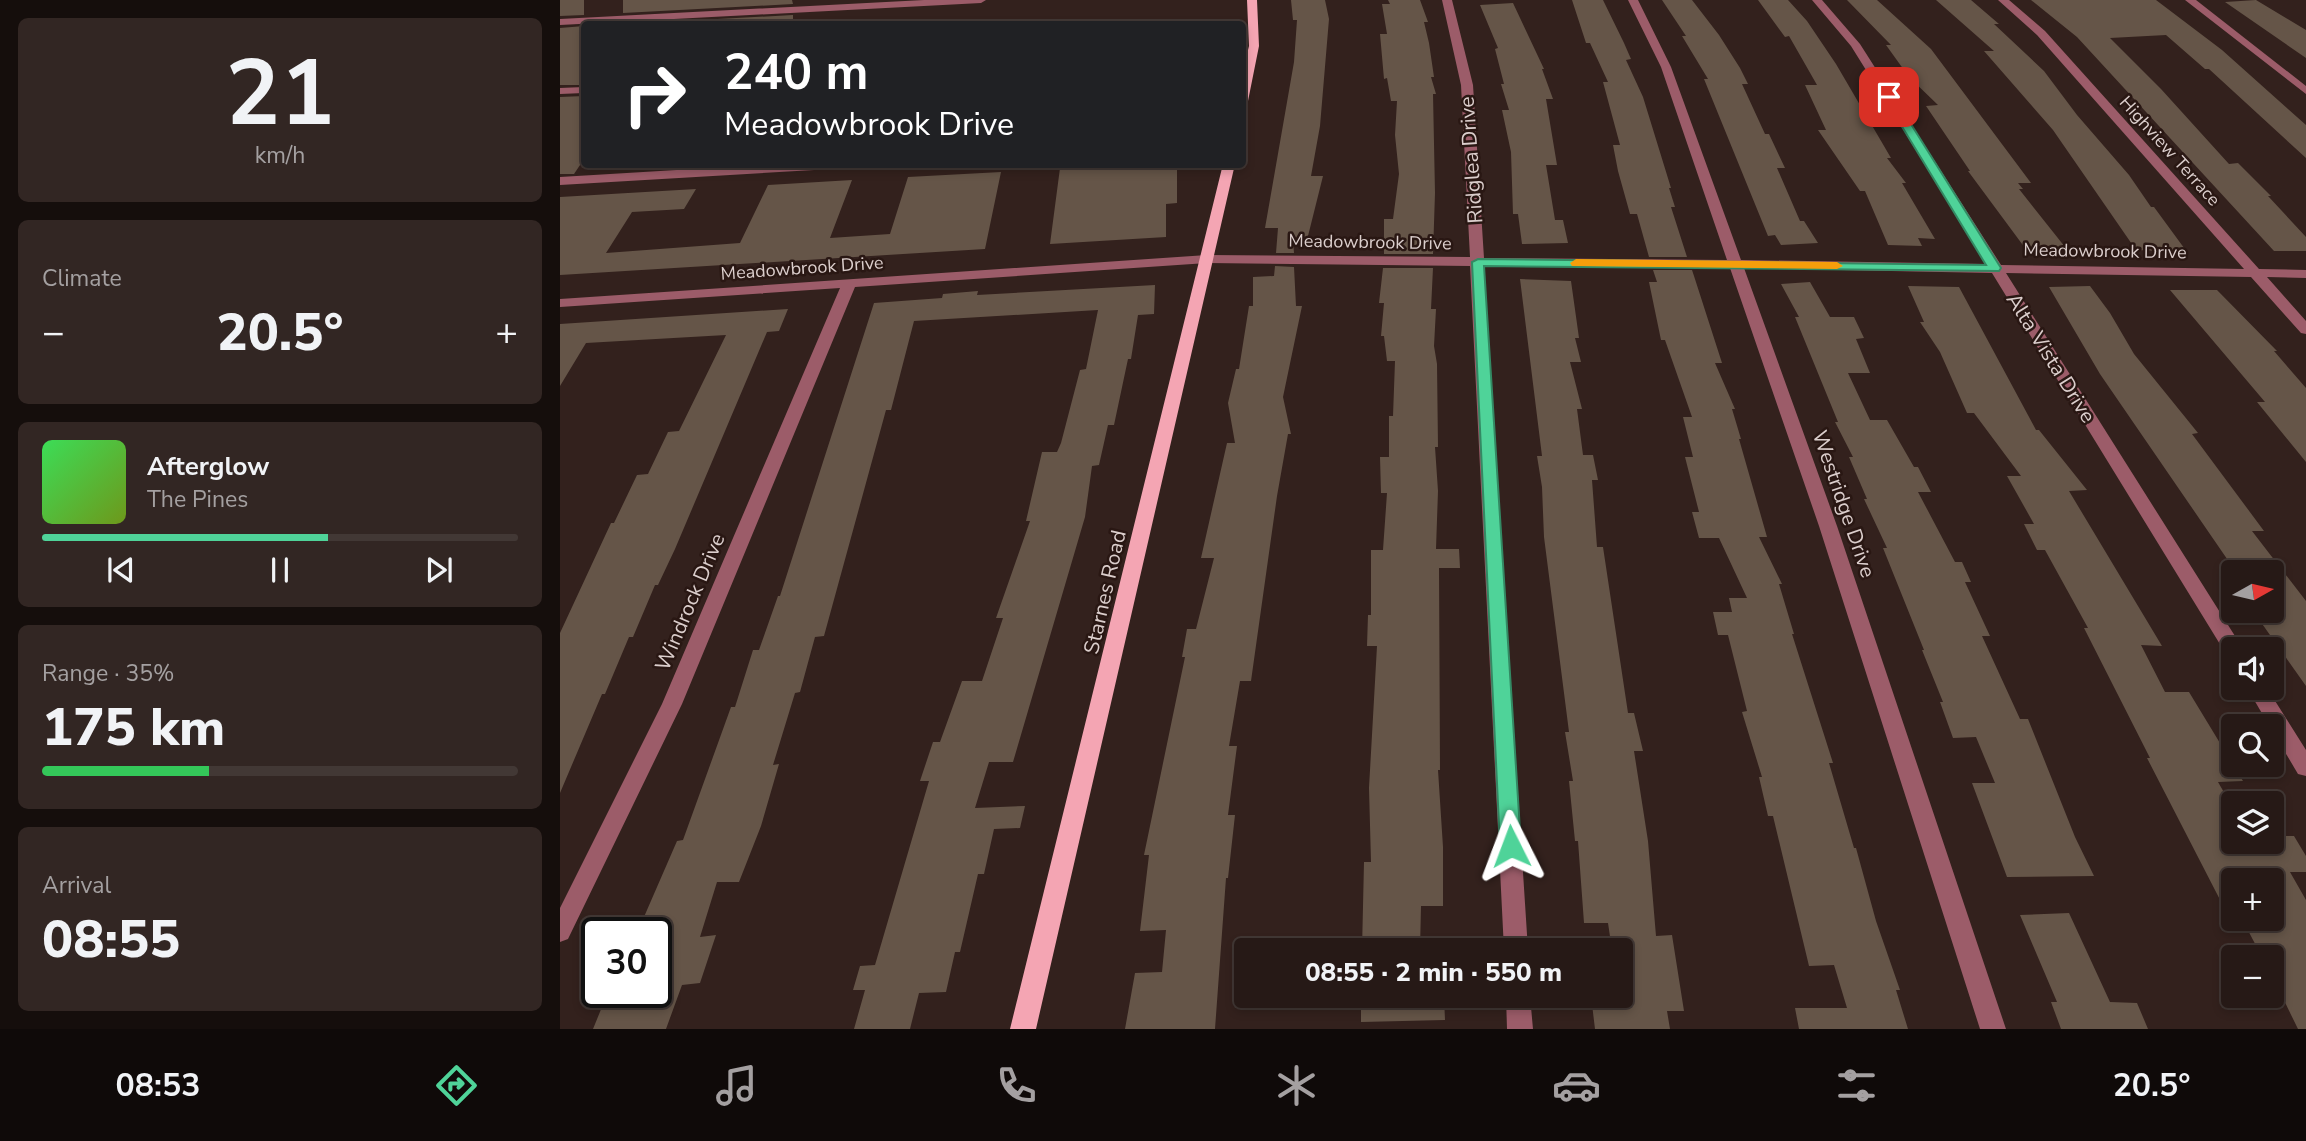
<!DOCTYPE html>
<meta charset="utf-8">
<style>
body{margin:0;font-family:"Nunito Sans",sans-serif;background:#322623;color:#f1f3f6;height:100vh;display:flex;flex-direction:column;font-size:26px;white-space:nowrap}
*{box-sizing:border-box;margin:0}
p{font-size:23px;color:#a4a0a1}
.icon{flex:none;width:38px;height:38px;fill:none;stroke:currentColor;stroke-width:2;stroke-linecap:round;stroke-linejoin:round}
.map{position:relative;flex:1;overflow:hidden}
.side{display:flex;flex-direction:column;gap:18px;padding:18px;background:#150e0c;width:560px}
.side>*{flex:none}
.top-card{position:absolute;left:21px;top:21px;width:665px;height:147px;border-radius:7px;box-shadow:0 4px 10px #0003,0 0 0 2px #423835;background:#202124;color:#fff;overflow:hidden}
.needle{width:46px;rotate:82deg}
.controls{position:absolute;left:1661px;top:560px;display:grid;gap:14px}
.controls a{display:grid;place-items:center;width:63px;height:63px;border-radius:7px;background:#261916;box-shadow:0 4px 10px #0003,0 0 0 2px #423835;font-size:35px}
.speed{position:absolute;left:21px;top:917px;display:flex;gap:14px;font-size:35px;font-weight:700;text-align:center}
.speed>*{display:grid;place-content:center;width:91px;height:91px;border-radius:50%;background:#261916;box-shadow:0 4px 10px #0003,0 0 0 2px #423835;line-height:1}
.speed .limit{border:4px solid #111;border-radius:10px;background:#fff;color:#111}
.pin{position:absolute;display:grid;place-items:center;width:60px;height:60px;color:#fff;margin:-30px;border-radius:14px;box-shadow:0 4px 10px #0006}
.me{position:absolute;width:77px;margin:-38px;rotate:357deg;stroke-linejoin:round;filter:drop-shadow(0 0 5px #0008)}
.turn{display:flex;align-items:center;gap:24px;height:147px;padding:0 28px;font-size:32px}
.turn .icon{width:91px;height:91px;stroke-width:2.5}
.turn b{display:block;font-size:49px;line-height:60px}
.big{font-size:52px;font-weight:800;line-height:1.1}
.side .card{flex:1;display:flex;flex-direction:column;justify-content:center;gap:10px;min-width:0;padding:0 24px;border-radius:10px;background:#322623}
.side .dial{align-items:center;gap:0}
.dial b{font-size:91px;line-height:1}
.song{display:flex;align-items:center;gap:21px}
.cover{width:84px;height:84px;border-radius:10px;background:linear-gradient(135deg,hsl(130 70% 55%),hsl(80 70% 35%))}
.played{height:7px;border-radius:4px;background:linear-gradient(90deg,#4fd399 60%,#423835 60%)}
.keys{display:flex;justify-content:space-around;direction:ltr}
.heat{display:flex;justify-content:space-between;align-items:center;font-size:38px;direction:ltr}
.charge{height:10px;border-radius:5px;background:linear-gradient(90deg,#34c759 35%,#423835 0)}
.trip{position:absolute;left:674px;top:938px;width:399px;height:70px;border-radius:7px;background:#261916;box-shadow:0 4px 10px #0003,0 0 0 2px #423835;font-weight:800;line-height:70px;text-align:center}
.tabs{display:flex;height:112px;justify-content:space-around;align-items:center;background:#0f0a09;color:#a4a0a1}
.tabs .icon{width:49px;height:49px}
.tabs .selected{color:#4fd399}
.tabs b{font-size:32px;color:#f1f3f6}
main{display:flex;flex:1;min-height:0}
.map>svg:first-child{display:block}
.building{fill:#655548}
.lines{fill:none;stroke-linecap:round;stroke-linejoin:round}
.minor{fill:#9c5c69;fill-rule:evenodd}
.major{fill:#f4a5b3;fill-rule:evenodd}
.route{fill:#4fd399;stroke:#338963;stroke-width:2}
.slow{fill:#f59e0b}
.labels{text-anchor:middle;stroke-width:5;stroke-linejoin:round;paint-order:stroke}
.far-street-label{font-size:18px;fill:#dbcecc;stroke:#291713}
.street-label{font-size:21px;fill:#dbcecc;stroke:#291713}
</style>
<main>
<section class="side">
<div class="card dial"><b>21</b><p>km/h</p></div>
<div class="card"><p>Climate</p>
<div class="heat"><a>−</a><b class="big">20.5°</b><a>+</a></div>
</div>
<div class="card">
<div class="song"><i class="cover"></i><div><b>Afterglow</b><p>The Pines</p></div></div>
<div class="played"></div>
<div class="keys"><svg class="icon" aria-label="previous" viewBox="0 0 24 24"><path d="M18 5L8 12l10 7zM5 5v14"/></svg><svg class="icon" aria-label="pause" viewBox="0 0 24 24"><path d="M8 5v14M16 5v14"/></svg><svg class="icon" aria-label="next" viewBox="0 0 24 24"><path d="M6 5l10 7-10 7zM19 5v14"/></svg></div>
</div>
<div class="card"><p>Range · 35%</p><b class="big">175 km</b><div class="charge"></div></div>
<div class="card"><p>Arrival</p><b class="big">08:55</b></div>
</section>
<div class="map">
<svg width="1746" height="1029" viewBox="0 0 1746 1029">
<rect width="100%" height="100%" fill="#33211d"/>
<path class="building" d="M0,0H24V15L0,16Z
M63,0H232L233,4L63,13Z
M731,0H765L769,19L760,126L751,176H763L747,240H733L734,253H716L718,228H705L734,62L737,20H733Z
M828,0H860L868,22H864L869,43L874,77H871L876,94H873L875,193L873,254H824V219H833L839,174L835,135L837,101H831L827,78L824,79L820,34H827L822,4H830Z
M1012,0H1043L1064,43L1071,59L1066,60L1083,97L1111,188H1109L1115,207H1111L1127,257H1089L1077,214H1070L1058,171L1053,145H1060L1043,82H1048L1030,43H1026Z
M1102,0H1132L1159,35L1180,68L1188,84H1182L1205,134H1209L1225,168H1217L1240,221H1244L1258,243L1221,245L1215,235L1208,236L1144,79H1148L1122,36H1126Z
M1198,0H1228L1247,21L1276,64L1331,158H1327L1346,183H1342L1375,239L1358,238L1362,246L1328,245L1305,191H1300L1258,130H1266L1245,85H1257L1229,36L1225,37Z
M1287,0H1317L1371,49L1471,183H1458L1463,189H1459L1505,247L1465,248L1408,171H1410L1366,106L1378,105L1349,77L1326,45H1331Z
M1376,0H1411L1439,24H1434L1484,71L1517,115L1569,175L1591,207H1594L1627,252L1576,250L1493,130L1424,51H1434Z
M1471,0H1596L1662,50L1746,125V158L1649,69H1645L1606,35L1550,38L1601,89L1669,164L1678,163L1711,196H1708L1746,237V251H1714L1517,37Z
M1696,0L1746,30V58L1665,2Z
M953,3L984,69H982L993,99H986L997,165H986L995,220H1003L1008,243L962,244L958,214H953L951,152L942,110H949L941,84H944L935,49L938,48L920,5Z
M233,15V24H64Z
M24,26V85H0V28Z
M24,96V159L14,174H0V97Z
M561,164H617V203L606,204V237L490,244L500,168Z
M441,172L425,249L0,275V197L136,189L124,209L72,212L46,253L180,243L208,185L292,180L270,238L330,234L348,177Z
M715,266L734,267L736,306H742L723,397L731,434H728L717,496L691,681H680L669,746H677L668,815H675L668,878H666L655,1029H565L575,973L602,972L606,930L580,931L589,855H584L625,657H622L627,629H636L654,558H641L667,443H675L668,403L676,369H679L689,306H693V277L714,276Z
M823,268H873L871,309H876L874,346L877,364L878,447H875L878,491L876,549H899L900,568H879L880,770H878L883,847V906H861L860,950H802L804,862H811L809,788L817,646H807L808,615H811V550H823L827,493H821L820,457H829V416H833L835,361H827L824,336H821L824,303H819Z
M1093,270H1132L1134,276L1162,363H1155L1175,409H1172L1181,439H1179L1207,537H1199L1222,584H1219L1234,634H1232L1273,763H1269L1294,848H1296L1316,921L1340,990H1336L1348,1029H1239L1235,1008H1287L1274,965L1249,966L1213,816H1208L1199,777H1202L1182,712L1187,711L1168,635H1158L1153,612H1172L1169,598H1187L1159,538H1139L1132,512H1139L1125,457H1133L1123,417H1132L1105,340H1101L1089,282H1097Z
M960,279L1011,281L1019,338H1015L1021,362H1010L1022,409H1017L1023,455H1033L1038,480H1032L1037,547H1043L1068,713H1074L1083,751H1074L1088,841L1096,936L1112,935L1124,1011H1107L1110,1029H1035L1031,996H1060V950H1052L1048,923H1024L1018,841H1015L1009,781H1013L1005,732H1009L984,537L982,487L977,456H982Z
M1250,282L1270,317H1294L1304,338L1296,339L1310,373H1288L1310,420H1327L1354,467H1358L1371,492H1358L1395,562H1402L1411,582H1405L1430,636H1422L1460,719H1468L1515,837L1534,876L1447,877L1412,783H1435L1416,737L1393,738L1380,702H1383L1362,650H1364L1323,548H1327L1304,499H1307L1289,457H1293L1275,422H1278L1235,317H1239L1221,284Z
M595,285L594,314L578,315L571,359H568L554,425H548L539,465L532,466L525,517L453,762H429L415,808L465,806L460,828L434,829L424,874H418L400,952H395L386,992L359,993L350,1029H294L305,990H293L300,966L315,965L369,781H360L373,742H380L402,681H422L443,618H436L470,521H466L482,452H497L501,443L520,370L526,369L538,310L354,321L331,410H326L264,636L255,637L240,692L235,693L213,765L219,764L201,826L179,882H157L140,937L156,935L140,983L122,985L106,1029H33L44,1002L96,998V933H77L117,841L123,840L171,707H175L193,650H199L218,596H220L314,303L382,298L383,294L418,291L417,295Z
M1348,286L1399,287L1476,430H1479L1527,490L1509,491L1602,646L1581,645L1605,692H1629L1683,781L1658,782L1673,808V842H1712V836H1734L1746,856V872H1730L1746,900V1029H1738L1712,976V957H1702L1682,919H1712V880H1673V925L1587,758H1590L1524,628H1528L1485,550H1477L1464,524H1474L1447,476H1461L1414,413H1407L1380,352L1360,322H1364Z
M1530,286L1550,313L1574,354L1638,433L1632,434L1704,531H1692L1746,601V686L1693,611H1712V572H1676L1540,374L1489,287Z
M1610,290H1657L1717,351H1714L1746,388V462L1697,402H1705Z
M228,309L219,331L207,332L115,549L98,585H95L73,637H69L45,694H42L0,793V633L51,523H54L77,475L88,474L108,432L119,431L166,335L26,343L0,386V324Z
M1509,913L1550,1002L1577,1003L1588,1029H1501L1491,1002H1497L1460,915Z
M801,996H884L885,1020L801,1022Z"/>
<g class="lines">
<path class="minor" d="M364,0H426L421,3L0,25V19Z
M882,0H892L913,85L924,258L1167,260L1101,67L1068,0H1078L1111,67L1181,260L1427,264L1291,46L1252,0H1262L1300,44L1441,265L1684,269L1477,35L1438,0H1449L1485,31L1699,269L1746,270V278L1707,277L1746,321V334L1741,333L1691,277L1446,273L1680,644L1683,649H1673V656L1666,654L1432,273L1184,268L1277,526L1446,1029H1420L1259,526L1170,268L924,266L968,950H944L910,266L647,263L295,287L122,704L8,939L0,942V908L102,704L280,288L0,307V299L647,255L910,257L901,85Z
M1625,0H1636L1746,86V94Z
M24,87V93L0,94V88Z
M218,164H295L289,168L0,185V177Z
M1687,688H1707L1746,750V776L1738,774Z
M946,996H970L973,1029H947Z"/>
<path class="major" d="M687,0H697L699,46L688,101L682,104V74L689,46Z
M663,164H675L476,1029H450Z"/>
</g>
<path class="route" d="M1325,94L1334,97L1441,268L1439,271L924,266L961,846L958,852L951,855L943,852L940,846L912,262L918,259L1426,265L1324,97Z"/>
<path class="slow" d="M1016,259L1277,262L1283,266L1277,269L1012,266L1010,263Z"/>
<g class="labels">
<g class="far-street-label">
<text transform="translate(1610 151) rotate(48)" y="6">Highview Terrace</text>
<text transform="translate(810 242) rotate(1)" y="6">Meadowbrook Drive</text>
<text transform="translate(1545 251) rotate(1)" y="6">Meadowbrook Drive</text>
<text transform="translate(242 268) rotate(-4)" y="6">Meadowbrook Drive</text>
</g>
<g class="street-label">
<text transform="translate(911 160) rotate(-94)" y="7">Ridglea Drive</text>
<text transform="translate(1491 358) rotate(58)" y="7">Alta Vista Drive</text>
<text transform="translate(1284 504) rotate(71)" y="7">Westridge Drive</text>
<text transform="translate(545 592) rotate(-77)" y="7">Starnes Road</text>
<text transform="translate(130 602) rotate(-67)" y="7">Windrock Drive</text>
</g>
</g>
</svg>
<div class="controls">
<a><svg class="needle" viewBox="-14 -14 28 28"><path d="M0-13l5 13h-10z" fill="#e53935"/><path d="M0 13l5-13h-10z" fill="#a4a0a1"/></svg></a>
<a><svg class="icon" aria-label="sound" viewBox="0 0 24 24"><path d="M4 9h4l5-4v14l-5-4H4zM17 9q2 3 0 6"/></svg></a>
<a><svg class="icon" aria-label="search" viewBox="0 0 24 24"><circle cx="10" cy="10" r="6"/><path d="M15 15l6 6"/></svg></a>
<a><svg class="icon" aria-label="layers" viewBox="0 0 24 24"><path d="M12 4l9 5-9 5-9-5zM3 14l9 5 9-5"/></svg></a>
<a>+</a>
<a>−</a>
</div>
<div class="speed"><div class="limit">30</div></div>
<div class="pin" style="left:1329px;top:97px;background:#d93025"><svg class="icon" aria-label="arrive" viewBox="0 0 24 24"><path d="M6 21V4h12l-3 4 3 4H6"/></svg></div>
<svg class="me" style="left:951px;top:846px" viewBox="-20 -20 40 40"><path d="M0-17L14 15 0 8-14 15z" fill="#4fd399" stroke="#fff" stroke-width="4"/></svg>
<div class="trip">08:55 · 2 min · 550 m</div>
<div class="top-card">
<div class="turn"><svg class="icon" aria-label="right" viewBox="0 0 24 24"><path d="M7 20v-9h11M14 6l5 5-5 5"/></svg><div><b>240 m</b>Meadowbrook Drive</div></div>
</div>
</div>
</main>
<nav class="tabs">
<b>08:53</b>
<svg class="icon selected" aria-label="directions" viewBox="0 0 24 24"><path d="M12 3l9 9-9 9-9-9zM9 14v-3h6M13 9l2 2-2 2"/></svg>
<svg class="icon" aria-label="music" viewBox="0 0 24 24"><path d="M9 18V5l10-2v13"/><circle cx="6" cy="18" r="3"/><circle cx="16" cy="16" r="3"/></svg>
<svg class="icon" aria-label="phone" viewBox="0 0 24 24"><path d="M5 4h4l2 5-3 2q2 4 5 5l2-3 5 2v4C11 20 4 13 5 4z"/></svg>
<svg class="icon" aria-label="climate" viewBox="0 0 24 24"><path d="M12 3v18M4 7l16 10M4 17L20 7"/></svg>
<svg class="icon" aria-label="car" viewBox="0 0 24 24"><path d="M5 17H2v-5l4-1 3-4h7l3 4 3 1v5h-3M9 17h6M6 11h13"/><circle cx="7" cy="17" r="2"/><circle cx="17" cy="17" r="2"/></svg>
<svg class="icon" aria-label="filters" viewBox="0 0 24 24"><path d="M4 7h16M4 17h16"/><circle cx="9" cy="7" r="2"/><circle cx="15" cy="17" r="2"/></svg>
<b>20.5°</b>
</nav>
